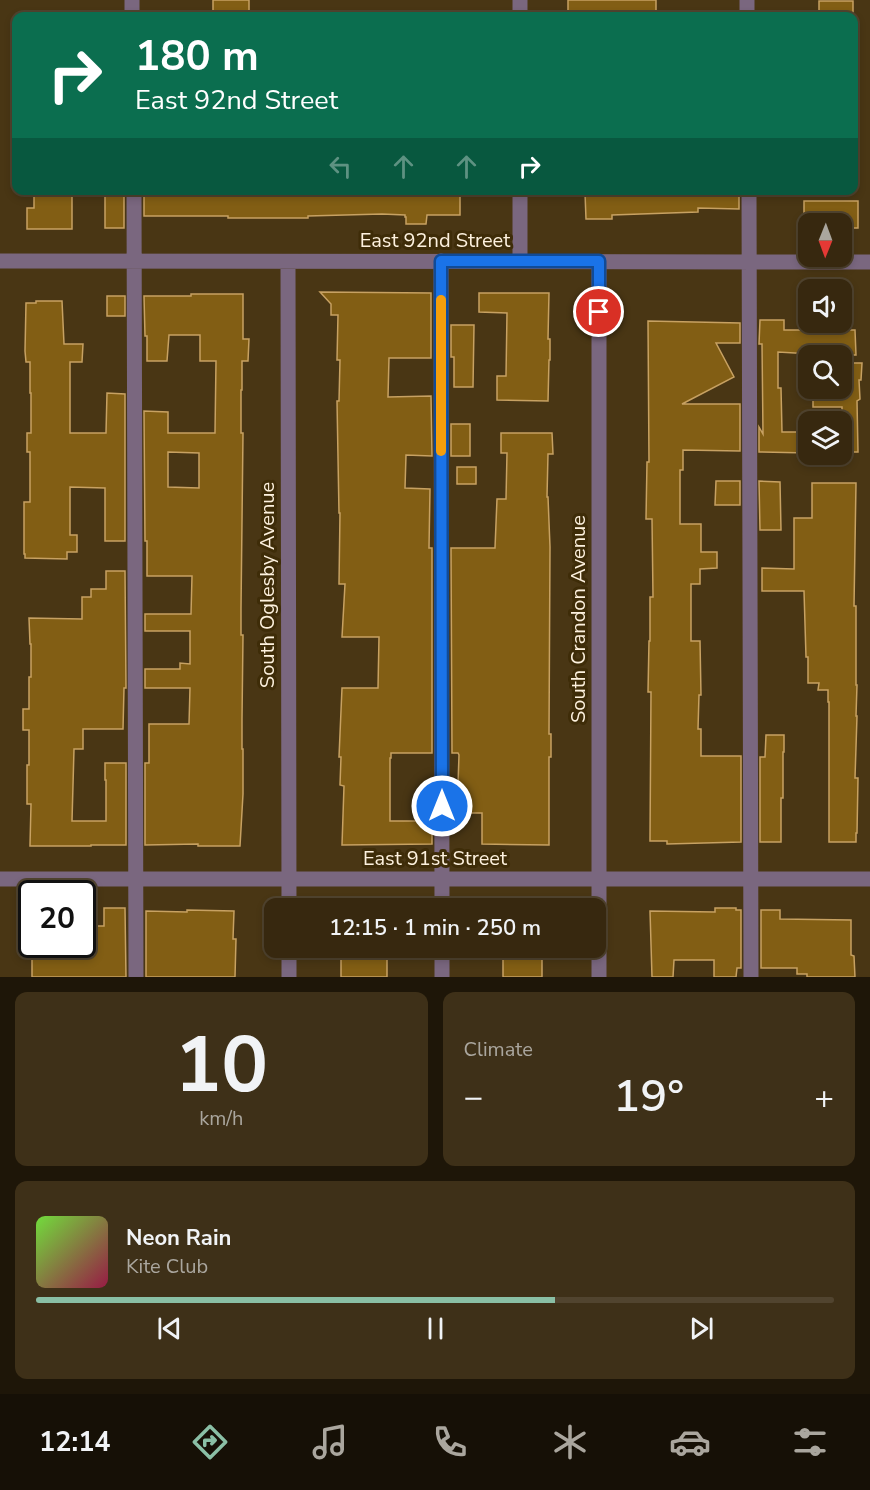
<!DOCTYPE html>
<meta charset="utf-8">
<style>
body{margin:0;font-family:"Nunito Sans",sans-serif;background:#3e3018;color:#f1f3f6;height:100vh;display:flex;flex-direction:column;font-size:22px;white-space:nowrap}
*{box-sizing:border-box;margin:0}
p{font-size:20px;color:#aaa69e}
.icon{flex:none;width:33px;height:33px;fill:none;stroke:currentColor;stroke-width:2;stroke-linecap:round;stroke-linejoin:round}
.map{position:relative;height:977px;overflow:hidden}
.sheet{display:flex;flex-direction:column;gap:15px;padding:15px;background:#1e1608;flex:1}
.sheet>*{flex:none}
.top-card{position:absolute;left:12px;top:12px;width:846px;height:183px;border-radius:12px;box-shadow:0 3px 9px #0003,0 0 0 2px #51442f;background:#0b6e4f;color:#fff;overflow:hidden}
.needle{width:39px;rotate:181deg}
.tools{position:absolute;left:798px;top:213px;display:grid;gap:12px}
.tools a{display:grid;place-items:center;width:54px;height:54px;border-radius:12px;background:#37280f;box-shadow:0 3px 9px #0003,0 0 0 2px #51442f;font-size:30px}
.speed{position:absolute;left:18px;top:880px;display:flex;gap:12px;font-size:30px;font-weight:700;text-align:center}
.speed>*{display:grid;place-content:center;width:78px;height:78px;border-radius:50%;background:#37280f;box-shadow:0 3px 9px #0003,0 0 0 2px #51442f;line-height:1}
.speed .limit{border:3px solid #111;border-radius:9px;background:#fff;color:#111}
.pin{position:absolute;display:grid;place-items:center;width:51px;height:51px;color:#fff;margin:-26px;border:3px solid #fff;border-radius:50%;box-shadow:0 2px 6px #0007}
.me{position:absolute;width:66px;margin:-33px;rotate:0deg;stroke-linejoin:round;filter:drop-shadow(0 0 4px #0008)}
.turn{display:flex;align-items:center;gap:21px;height:126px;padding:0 24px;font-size:27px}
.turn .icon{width:78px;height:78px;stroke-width:2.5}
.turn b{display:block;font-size:42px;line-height:51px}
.lanes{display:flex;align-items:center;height:57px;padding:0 24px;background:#0003;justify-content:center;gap:30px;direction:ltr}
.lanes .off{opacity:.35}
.big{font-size:45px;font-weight:600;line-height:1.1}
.sheet .card{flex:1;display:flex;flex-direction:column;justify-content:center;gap:9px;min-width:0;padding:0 21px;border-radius:12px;background:#3e3018}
.sheet .dial{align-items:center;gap:0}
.dial b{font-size:78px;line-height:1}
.song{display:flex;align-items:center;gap:18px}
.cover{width:72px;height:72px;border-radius:9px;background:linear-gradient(135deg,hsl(100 70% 55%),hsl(340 70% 35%))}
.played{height:6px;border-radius:3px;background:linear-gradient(90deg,#8abfa5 65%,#51442f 65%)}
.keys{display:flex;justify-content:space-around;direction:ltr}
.heat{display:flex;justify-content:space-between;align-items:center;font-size:33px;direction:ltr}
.sheet .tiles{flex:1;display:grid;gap:15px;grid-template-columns:1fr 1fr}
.card:last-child{grid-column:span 2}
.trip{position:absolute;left:264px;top:898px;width:342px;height:60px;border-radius:12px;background:#37280f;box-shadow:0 3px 9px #0003,0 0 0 2px #51442f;font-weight:600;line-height:60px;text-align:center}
.tab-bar{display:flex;height:96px;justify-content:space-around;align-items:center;background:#161006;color:#aaa69e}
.tab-bar .icon{width:42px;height:42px}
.tab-bar .on{color:#8abfa5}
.tab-bar b{font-size:27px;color:#f1f3f6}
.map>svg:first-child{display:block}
.building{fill:#825e14;stroke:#c7a162;stroke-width:1.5;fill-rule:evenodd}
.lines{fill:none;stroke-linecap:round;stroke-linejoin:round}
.minor{stroke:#7a677f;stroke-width:15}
.route-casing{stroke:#114b97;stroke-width:15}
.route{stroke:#1a73e8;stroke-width:10}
.slow{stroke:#f59e0b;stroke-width:10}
.labels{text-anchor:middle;stroke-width:6;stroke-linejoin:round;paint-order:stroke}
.street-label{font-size:20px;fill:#fdf1de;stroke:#3e2c08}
</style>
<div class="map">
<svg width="870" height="977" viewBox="0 0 870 977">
<rect width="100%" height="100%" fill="#493614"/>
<path class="building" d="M213,0H249V16H213Z
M568,0H656V16H568Z
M819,1H853V16H819Z
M34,190H72V229H27V208H34Z
M105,190H124V228H105Z
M144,190H460V215H427L426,224H406V217H405V215L382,214L308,216V218H228V216H144Z
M587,190H739V209L698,208V212L612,215V219H586L585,193H587Z
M804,201H858V228H842V224H804Z
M320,292L431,293V358H389L388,397L431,396L432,456L406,455L405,488L430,489L429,548H432V753H391V758H390V821H432V844L342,845L344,786L340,785L341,757H339L342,688H378L379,637H342L345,584H339L340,513H339L337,401H339L340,360H337L338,315H331V304Z
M479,293H549L548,339H550V360H549L548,401L497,400V376H506L507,313L479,312Z
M191,294H243V339H249L248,361H242V390H241V433H243L241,609V635H243L242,719V749H243V794L240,846H198V844L145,845V763H149V724H189L190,688H145V669H180V663L190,664V631H145V614H191L192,576H147V541H145L144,411L168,412V433H215L216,361H200V335H169L167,361H147V336H145L144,296H191ZM168,452L199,453V488L168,487Z
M107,296H125V316H107Z
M36,301H62L64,344H83L82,362H70V433H106L107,393L125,394V541H105V488L70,487V535H77V552H67V559L25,558V554H24V502H30V452H27V433H31V393H30V362H26L25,351L26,303H36Z
M760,320H784V330H855L856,355H812V354L778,352V388H781L782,432H808V453L759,452V427L763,434L762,344H759Z
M648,321L740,323V343H716L734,377L682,404H740V451L683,450V470H680V524H701V552H717V568L700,569V584H691V641H700L701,695H699L698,729H701V756H741V842L667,844V841H650L651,692H648L649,641H650V597H653L652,519H646L647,462H649Z
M451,325H474L473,387H454V357H451Z
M842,363H862L861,380H859L860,399L857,401L858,452H842V407H813V390L842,388Z
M451,424H470V456H451Z
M501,433H552L553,454H548L547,497H548L550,547L549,734H551V757H549V845L482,844V813H457L459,755L458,753H452L451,548H495L497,499H506L507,453H501Z
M457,467H476V484H457Z
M716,481H740V505H715Z
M759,481L780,482L781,530H760Z
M812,483H856L854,606H856V685H857L856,716H857L855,778H858L857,833H856V842H829V702H828V690H818L819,683H808V657H806L804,591H762V568L794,569V518H812Z
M106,571H125L126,688H124L123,729H83V749H74L72,821H106V780H105V763H126V845H91V846H30L31,804H27V765H29V730H23V709H29V677H31V644H30L29,618L82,619V597H91V589H106Z
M766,735H784V752H783V798H781V842H760V757H765Z
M104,908H125L126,977H32V945H92V926H104Z
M715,908H736V910H741V968H737L736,977H714V960H674L673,977H652L650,911L715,912Z
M187,910L234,911L233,939H236L235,977H146V911L187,912Z
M761,910H780V919L851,920V955L854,956L855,977H807V974H797V968H761Z
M341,948H387V977H341Z
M503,948H542V977H503Z"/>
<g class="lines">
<path class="minor" d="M132,0V16
M747,0V16
M520,16V0
M134,190L136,977
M520,190V261
M749,190L751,977
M0,261L870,262
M441,261L442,909
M288,262L289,909
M0,879H870
M289,948V977
M442,948V977
M599,977V262"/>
</g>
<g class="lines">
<g class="route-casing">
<path id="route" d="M442,806L441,261H599V312"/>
</g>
<use href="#route" class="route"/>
<path class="slow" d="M441,300V451"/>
</g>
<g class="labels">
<g class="street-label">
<text x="435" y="247">East 92nd Street</text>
<text transform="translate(267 585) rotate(-90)" y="7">South Oglesby Avenue</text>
<text transform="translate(578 619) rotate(-90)" y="7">South Crandon Avenue</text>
<text x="435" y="865">East 91st Street</text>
</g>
</g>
</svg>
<div class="tools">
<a><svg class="needle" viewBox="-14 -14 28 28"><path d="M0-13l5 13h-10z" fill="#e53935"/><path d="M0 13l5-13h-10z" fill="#aaa69e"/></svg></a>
<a><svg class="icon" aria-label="sound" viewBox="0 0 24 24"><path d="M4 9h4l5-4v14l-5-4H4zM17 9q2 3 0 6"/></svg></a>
<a><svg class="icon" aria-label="search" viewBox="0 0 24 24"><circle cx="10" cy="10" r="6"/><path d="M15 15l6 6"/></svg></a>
<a><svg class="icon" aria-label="layers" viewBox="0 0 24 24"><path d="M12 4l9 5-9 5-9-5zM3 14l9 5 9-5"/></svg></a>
</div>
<div class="speed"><div class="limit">20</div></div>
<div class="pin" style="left:599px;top:312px;background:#d93025"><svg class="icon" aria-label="arrive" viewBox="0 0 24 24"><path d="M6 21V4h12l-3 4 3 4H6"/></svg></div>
<svg class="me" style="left:442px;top:806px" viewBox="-20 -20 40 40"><circle r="17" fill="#1a73e8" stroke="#fff" stroke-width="3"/><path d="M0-11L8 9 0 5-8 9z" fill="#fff"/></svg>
<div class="trip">12:15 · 1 min · 250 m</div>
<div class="top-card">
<div class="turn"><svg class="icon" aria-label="right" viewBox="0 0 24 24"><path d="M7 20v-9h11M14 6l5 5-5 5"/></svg><div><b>180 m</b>East 92nd Street</div></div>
<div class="lanes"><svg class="icon off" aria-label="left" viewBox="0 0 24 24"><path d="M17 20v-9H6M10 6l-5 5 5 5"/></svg><svg class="icon off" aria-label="ahead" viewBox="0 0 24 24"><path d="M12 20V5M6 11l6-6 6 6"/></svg><svg class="icon off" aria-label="ahead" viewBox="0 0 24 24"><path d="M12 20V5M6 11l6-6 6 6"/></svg><svg class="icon" aria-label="right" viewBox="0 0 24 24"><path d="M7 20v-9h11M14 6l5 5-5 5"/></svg></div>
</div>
</div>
<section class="sheet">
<div class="tiles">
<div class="card dial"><b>10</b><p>km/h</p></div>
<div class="card"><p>Climate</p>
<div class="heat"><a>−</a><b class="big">19°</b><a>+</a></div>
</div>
<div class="card">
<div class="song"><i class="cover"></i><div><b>Neon Rain</b><p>Kite Club</p></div></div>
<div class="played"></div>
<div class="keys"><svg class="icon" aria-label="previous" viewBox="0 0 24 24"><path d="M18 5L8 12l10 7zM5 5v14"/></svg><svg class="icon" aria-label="pause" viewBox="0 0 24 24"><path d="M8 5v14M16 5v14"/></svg><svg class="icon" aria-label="next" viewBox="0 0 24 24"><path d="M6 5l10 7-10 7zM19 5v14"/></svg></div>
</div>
</div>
</section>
<nav class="tab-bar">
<b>12:14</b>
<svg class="icon on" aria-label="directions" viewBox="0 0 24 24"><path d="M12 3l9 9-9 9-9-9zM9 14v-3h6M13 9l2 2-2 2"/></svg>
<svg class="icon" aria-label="music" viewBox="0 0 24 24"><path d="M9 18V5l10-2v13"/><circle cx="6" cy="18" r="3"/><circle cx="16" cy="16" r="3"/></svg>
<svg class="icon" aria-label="phone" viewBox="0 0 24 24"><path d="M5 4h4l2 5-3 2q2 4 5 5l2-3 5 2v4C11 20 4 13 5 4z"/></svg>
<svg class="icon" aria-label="climate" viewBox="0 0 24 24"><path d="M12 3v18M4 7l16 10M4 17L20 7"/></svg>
<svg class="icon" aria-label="car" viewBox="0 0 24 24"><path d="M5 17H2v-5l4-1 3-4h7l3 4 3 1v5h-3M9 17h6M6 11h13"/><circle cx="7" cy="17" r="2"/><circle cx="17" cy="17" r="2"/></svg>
<svg class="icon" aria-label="filters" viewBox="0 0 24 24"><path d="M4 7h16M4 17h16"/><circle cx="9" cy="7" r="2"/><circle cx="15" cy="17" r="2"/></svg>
</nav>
